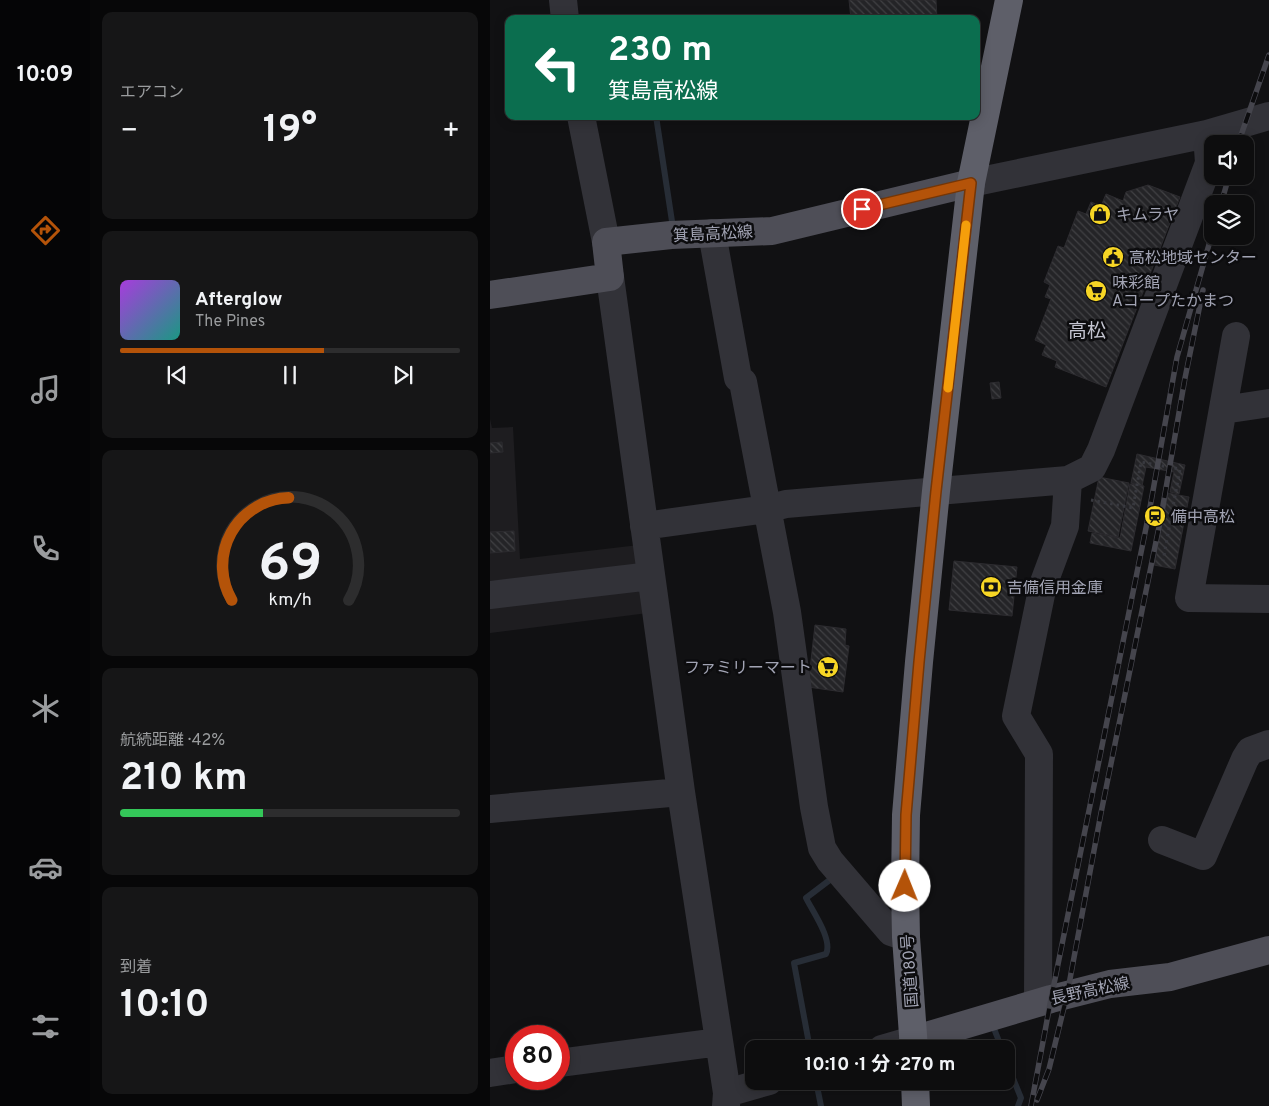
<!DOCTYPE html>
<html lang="ja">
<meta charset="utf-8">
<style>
body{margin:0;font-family:Overpass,"Noto Sans JP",sans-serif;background:#161617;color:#f1f3f6;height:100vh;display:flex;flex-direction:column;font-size:19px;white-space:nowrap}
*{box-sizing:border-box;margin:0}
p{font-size:16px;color:#9a9c9e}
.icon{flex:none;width:28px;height:28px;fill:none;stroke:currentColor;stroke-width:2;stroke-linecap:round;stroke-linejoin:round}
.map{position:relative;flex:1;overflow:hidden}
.panel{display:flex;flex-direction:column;gap:12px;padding:12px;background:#070708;width:400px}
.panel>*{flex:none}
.banner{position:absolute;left:15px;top:15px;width:475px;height:105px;border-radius:10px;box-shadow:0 2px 12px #0003,0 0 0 1px #2d2d2e;background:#0b6e4f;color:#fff;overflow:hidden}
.controls{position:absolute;left:714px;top:135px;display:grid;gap:10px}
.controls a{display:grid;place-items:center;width:50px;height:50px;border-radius:10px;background:#0d0d0e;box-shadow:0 2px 12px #0003,0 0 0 1px #2d2d2e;font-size:25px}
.speed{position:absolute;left:15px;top:1025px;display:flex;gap:10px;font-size:25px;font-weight:700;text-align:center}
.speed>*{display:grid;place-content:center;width:65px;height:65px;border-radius:50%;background:#0d0d0e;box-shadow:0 2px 12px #0003,0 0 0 1px #2d2d2e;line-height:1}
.speed .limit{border:8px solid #d22;background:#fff;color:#111}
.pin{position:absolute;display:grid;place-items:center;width:42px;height:42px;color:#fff;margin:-21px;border:2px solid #fff;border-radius:50%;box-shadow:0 1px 5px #0007}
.me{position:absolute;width:55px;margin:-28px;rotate:1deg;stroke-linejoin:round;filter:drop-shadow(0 0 4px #0008)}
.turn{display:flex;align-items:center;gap:18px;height:105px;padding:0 20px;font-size:22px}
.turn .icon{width:65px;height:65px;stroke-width:2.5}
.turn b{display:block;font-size:35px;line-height:42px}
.big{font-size:38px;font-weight:700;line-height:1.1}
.panel .card{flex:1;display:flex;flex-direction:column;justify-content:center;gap:8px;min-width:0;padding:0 18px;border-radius:10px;background:#161617}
.panel .dial{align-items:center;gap:0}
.dial svg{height:130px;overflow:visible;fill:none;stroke:#2d2d2e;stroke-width:7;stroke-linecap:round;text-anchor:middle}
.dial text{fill:#f1f3f6;stroke:none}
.song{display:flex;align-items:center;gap:15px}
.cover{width:60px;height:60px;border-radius:8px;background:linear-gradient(135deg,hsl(280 70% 55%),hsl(170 70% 35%))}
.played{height:5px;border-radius:2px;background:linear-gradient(90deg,#b45309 60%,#2d2d2e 60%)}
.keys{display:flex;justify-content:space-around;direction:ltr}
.heat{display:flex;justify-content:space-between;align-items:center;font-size:28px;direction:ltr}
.charge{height:8px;border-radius:4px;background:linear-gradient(90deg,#34c759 42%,#2d2d2e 0)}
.trip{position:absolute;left:255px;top:1040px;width:270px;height:50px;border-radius:10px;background:#0d0d0e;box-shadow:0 2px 12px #0003,0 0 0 1px #2d2d2e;font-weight:700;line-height:50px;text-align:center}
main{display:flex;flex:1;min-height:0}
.menu{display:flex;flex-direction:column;width:90px;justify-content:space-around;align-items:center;background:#050506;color:#9a9c9e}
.menu .icon{width:35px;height:35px}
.menu .on{color:#b45309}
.menu b{font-size:22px;color:#f1f3f6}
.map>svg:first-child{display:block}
.built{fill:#1e1d20}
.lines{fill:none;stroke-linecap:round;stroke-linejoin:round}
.stream{stroke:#272d36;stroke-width:6}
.building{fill:url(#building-back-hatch);stroke:#2c2b2f}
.path{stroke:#38393f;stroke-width:3;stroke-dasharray:2.5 4;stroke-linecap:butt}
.minor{stroke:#323238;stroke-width:28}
.major{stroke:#4e4e57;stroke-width:28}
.highway{stroke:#5e5f69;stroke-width:28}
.rail-casing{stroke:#45454d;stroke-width:5.5}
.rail{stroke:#0c0c0e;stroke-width:4;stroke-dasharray:11;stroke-linecap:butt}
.route-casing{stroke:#753606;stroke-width:12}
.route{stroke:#b45309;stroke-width:9}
.slow{stroke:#f59e0b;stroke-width:9}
.labels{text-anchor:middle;stroke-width:5;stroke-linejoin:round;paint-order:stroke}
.poi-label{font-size:16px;fill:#a2a4b4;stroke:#0c0c0e;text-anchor:start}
.street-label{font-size:16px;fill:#a2a4b4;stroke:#0c0c0e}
.quarter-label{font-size:19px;fill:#c3c4d0;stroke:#0c0c0e}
</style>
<main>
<nav class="menu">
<b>10:09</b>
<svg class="icon on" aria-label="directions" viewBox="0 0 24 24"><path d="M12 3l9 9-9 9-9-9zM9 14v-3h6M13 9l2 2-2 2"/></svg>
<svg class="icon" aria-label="music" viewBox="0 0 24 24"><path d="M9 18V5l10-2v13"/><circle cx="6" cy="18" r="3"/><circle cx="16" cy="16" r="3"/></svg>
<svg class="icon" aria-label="phone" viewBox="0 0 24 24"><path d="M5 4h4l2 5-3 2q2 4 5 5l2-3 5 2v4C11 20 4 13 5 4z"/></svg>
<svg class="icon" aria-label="climate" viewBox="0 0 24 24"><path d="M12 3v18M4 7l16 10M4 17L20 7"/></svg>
<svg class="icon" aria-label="car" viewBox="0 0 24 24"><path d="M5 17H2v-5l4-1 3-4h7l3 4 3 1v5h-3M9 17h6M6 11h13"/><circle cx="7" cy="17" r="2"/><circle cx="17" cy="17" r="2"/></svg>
<svg class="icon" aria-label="filters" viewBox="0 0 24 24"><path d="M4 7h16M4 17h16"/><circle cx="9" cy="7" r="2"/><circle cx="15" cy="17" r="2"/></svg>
</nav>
<section class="panel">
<div class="card"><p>エアコン</p>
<div class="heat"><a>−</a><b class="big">19°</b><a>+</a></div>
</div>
<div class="card">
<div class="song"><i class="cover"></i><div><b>Afterglow</b><p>The Pines</p></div></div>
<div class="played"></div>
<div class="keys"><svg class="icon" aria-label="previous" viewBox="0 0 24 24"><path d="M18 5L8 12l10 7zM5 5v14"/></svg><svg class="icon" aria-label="pause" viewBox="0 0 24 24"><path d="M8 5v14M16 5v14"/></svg><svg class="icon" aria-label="next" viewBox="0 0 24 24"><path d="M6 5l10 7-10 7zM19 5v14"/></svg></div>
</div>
<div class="card dial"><svg viewBox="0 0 100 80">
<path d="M14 69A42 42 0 1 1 86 69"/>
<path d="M14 69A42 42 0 0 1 49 6" stroke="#b45309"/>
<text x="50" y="56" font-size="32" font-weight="700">69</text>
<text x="50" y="72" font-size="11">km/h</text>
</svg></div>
<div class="card"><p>航続距離 · 42%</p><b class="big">210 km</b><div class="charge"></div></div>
<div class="card"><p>到着</p><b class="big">10:10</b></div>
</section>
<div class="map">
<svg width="779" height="1106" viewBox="0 0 779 1106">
<defs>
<pattern id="building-back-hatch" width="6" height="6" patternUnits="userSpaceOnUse" patternTransform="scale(1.25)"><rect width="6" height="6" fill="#242427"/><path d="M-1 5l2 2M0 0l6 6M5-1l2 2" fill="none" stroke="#414144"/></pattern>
</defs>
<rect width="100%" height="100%" fill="#111113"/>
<path class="built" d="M0,419L2,428L23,427L30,559L149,545L158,613L0,633Z"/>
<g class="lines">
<path class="stream" d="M166,116L183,228
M503,1026L512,1049
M320,1049L304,963L336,954C343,940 323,912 316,898L345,876
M516,1061L531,1098L528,1106
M326,1081L331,1106"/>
</g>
<path class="building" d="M359,0H446L447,19H361Z
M658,185L690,197L616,387L565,367L567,361L552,355L556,345L545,340L561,299L555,297L560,285L554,282L568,246L574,248L588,211L596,214L601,202L611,206L616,194L633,201L636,192Z
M509,382L511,398L502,399L500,383Z
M12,442L13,452L0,453V443Z
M647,454L695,465L689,494L680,492L684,472L656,467L652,486L641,483Z
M609,477L639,483L628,537L598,531Z
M640,484L654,486L641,551L600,543L602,533L630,538Z
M678,493L699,497L685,569L664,565Z
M24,531L25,551L0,553V532Z
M464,561L527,567L522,616L459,610Z
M325,625L356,629L355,645L359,646L353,692L318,687Z"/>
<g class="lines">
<path class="path" d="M601,500L643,508L651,462L690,469L673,561"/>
<path class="minor" d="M73,0L75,19
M91,116L116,242
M481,183L717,134L779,116
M222,233L248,378L253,382L297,612L324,807L332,848L340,861L401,932L416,937
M120,277L191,792L237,1093L236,1106
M746,336L699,598L779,599
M733,410L779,403
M154,526L277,509L296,504L578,480
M0,595L161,576
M0,809L191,792
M672,840L713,856L755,759L760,751L779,744
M548,1002L549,754L526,716L553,585L575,526L578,480L602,468L611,450L719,163L717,134
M392,1049L423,1040
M69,1063L229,1042
M0,1073L26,1069
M237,1093L279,1081"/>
<path class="major" d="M0,295L120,277L116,242L181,235L282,231L481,183
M423,1040L561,999L620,984L680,977L779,950"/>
<path class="highway" d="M424,1049L416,937L415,887L416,815L429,662L446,491L481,183L519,0
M425,1081L426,1106"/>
<g class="rail-casing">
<path id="rail" d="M748,144L779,55
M731,204L739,176
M547,1100L559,1069L577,995L611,813L671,517L695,378L713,290
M541,1106L561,999L659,513L687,357L722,234"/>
</g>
<use href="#rail" class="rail"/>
</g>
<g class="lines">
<g class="route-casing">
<path id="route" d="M372,209L481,183L446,491L429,662L416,815L415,886"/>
</g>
<use href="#route" class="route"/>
<path class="slow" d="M458,388L476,225"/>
</g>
<defs>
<g id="shop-disc" transform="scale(1.125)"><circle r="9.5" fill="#f7d625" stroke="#0c0c0e"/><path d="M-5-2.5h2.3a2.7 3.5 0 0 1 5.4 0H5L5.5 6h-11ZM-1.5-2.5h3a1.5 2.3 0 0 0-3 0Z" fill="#111"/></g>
<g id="civic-disc" transform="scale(1.125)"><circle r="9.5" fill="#f7d625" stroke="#0c0c0e"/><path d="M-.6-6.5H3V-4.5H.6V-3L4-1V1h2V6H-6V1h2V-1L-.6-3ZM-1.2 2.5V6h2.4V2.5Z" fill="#111"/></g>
<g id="supermarket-disc" transform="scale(1.125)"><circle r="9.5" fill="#f7d625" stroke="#0c0c0e"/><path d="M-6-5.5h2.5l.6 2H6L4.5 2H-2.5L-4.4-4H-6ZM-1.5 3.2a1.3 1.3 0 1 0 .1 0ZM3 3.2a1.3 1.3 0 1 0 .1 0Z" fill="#111"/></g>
<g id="station-disc" transform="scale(1.125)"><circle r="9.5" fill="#f7d625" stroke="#0c0c0e"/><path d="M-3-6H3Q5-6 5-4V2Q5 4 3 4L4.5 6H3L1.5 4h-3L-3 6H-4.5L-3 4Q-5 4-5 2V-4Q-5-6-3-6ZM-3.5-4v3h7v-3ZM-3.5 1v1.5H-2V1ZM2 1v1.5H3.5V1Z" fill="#111"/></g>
<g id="bank-disc" transform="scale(1.125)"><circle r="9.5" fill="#f7d625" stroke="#0c0c0e"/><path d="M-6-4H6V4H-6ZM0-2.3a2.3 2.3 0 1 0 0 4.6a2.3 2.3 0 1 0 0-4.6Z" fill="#111"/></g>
</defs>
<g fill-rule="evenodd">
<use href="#shop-disc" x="610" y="214"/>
<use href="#civic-disc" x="623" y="257"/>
<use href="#supermarket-disc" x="606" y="291"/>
<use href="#station-disc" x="665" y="516"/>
<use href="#bank-disc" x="501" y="587"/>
<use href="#supermarket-disc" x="338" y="667"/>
</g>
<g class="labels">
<g class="poi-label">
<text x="626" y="220">キムラヤ</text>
<text x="639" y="263">高松地域センター</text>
<text x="622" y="288">味彩館<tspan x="622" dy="18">Aコープたかまつ</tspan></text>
<text x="681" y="522">備中高松</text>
<text x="517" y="593">吉備信用金庫</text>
<text x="322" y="673" text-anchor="end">ファミリーマート</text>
</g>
<g class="street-label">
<text transform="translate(223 233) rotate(-3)" y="6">箕島高松線</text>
<text transform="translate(419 971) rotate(-94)" y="6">国道180号</text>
<text transform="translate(600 990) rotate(-12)" y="6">長野高松線</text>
</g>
<g class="quarter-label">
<text x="597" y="337">高松</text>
</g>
</g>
</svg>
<div class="controls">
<a><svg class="icon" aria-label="sound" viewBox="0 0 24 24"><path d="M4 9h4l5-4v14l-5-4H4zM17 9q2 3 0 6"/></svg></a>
<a><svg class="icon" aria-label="layers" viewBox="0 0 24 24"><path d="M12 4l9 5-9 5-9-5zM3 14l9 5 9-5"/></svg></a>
</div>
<div class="speed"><div class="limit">80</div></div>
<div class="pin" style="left:372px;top:209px;background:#d93025"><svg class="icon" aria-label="arrive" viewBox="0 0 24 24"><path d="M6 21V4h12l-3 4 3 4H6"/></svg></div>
<svg class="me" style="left:415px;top:886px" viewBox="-20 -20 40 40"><circle r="19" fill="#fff"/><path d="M0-13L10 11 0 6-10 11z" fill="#b45309"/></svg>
<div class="trip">10:10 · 1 分 · 270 m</div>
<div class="banner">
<div class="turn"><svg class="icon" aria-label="left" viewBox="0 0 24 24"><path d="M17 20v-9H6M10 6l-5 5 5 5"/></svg><div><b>230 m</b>箕島高松線</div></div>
</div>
</div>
</main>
